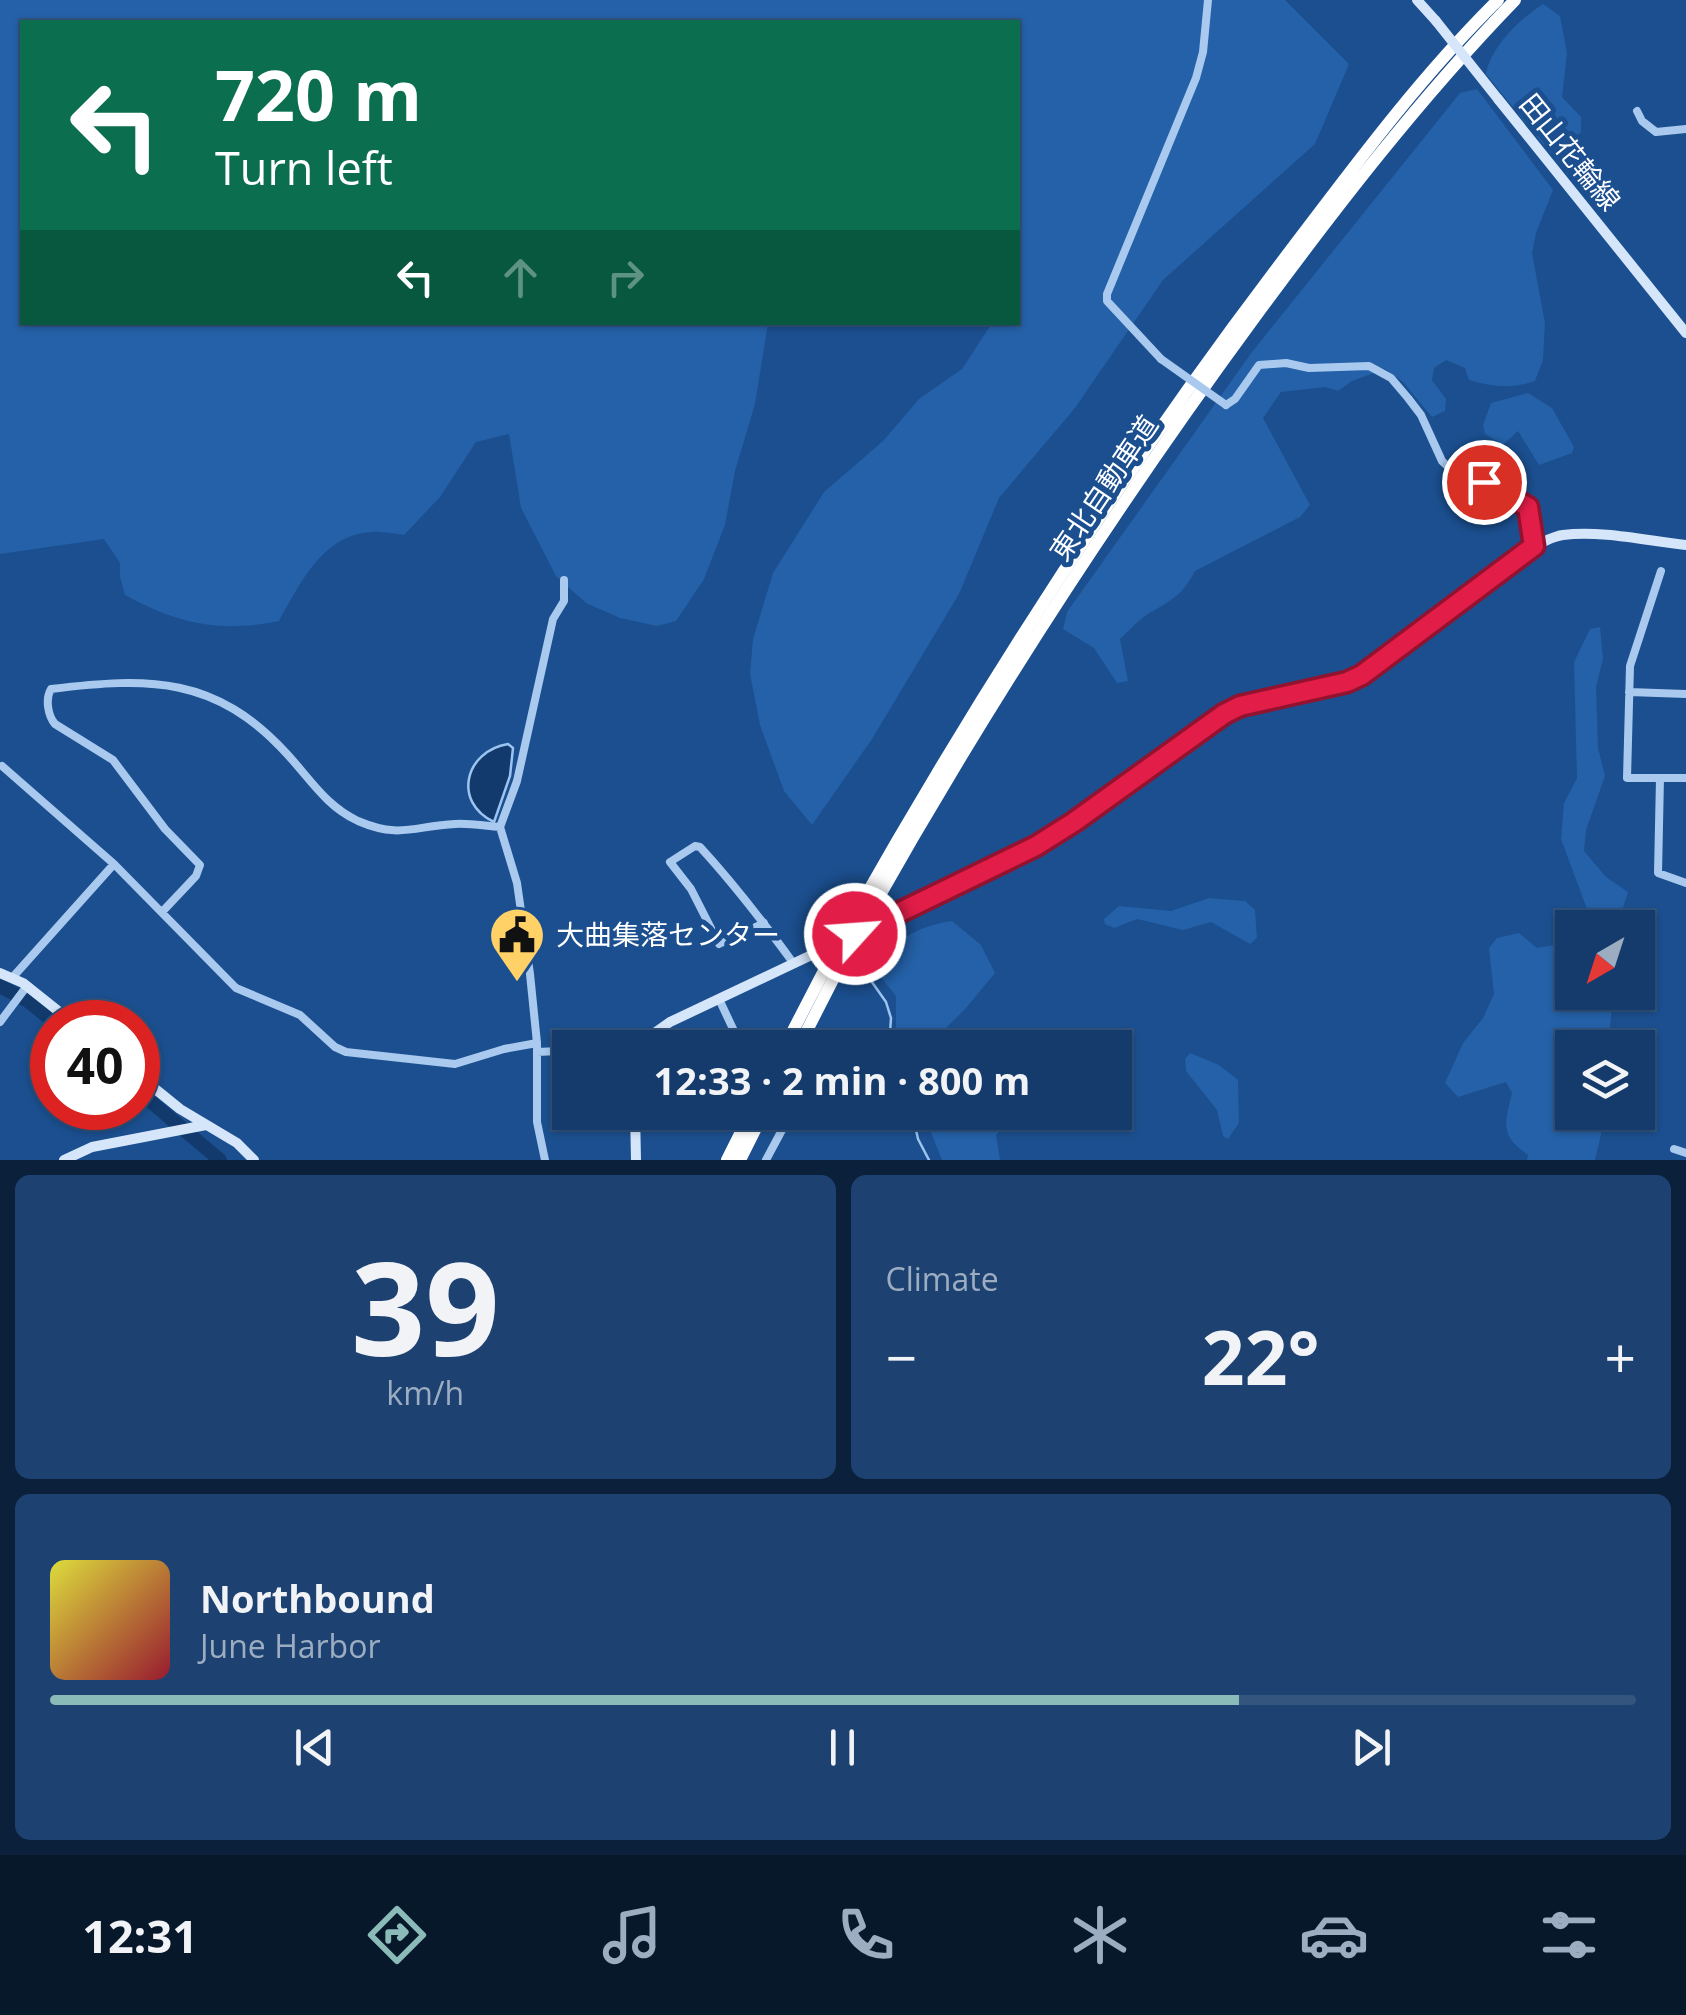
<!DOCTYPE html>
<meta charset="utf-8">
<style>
body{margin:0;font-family:"Open Sans","Noto Sans JP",sans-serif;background:#1d4271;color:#f1f3f6;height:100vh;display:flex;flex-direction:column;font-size:38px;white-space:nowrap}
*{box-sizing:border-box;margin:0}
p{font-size:32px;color:#9dadc1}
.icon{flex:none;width:55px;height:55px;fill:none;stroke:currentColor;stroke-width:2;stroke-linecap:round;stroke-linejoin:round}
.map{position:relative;height:1160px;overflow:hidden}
.sheet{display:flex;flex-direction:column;gap:15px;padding:15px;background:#0b203b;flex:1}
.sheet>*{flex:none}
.hud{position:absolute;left:20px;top:20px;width:1000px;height:305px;border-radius:0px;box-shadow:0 2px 8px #0004,0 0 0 2px #33557e;background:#0b6e4f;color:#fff;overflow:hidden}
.needle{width:65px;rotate:219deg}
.tools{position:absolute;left:1555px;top:910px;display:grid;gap:20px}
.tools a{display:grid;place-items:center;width:100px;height:100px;border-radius:0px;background:#143b6b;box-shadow:0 2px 8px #0004,0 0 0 2px #33557e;font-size:50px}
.speed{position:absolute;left:30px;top:1000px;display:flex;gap:20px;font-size:50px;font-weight:700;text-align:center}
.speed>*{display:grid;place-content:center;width:130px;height:130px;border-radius:50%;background:#143b6b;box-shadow:0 2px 8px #0004,0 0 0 2px #33557e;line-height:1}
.speed .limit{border:15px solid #d22;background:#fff;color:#111}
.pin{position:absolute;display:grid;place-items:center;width:85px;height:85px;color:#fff;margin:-42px;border:5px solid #fff;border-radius:50%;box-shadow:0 2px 10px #0007}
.me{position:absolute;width:110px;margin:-55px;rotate:64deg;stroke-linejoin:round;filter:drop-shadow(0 0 8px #0008)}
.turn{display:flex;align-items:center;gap:35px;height:210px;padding:0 30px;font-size:45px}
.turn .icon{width:130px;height:130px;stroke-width:2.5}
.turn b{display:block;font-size:70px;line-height:85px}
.lanes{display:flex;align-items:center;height:95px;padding:0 30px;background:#0003;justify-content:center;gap:50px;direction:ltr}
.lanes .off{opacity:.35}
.big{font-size:75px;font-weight:700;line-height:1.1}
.sheet .tile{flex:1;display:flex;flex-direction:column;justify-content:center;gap:15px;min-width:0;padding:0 35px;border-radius:15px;background:#1d4271}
.sheet .dial{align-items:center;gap:0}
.dial b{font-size:130px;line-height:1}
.song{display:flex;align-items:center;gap:30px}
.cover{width:120px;height:120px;border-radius:15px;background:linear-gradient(135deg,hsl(60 70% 55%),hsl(350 70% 35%))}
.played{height:10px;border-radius:5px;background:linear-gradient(90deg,#8bbbb9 75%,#33557e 75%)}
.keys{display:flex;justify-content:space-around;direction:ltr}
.heat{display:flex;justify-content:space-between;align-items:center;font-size:55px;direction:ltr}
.sheet .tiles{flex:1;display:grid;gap:15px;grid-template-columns:1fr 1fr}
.tile:last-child{grid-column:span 2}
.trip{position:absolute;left:552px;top:1030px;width:580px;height:100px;border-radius:0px;background:#143b6b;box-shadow:0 2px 8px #0004,0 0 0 2px #33557e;font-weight:700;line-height:100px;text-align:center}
.tab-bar{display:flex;height:160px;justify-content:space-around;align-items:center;background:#08182b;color:#9dadc1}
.tab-bar .icon{width:70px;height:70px}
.tab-bar .active{color:#8bbbb9}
.tab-bar b{font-size:45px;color:#f1f3f6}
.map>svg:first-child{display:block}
.green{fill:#2461a8}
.water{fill:#123a6d;stroke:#9cc4f0;stroke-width:2.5}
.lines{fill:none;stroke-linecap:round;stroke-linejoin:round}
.stream{stroke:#9cc4f0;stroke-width:2.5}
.river{stroke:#123a6d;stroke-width:14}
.street{stroke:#a9c9ee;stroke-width:8}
.secondary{stroke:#d6e6fa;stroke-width:10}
.highway{stroke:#fff;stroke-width:12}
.street-bridge{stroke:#a9c9ee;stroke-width:8}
.secondary-bridge{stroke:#d6e6fa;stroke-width:10}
.highway-bridge{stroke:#fff;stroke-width:12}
.route-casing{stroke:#92132f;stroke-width:25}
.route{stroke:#e11d48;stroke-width:18}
.labels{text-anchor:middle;stroke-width:10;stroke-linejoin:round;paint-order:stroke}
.street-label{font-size:28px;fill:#fff;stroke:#1b4f8f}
.poi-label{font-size:28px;fill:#fff;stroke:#1b4f8f;text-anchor:start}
</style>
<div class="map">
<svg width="1686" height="1160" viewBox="0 0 1686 1160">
<rect width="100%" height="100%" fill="#1b4f8f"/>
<path class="green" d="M0,0H1285L1349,64L1315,144L1163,280L1075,408L999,498L959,594L872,739L812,825L784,791L760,725L750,674L753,639L773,573L824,492L883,441L919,399L962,369L992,323L1018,322V22H22V322L768,323L755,404L735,471L725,525L704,579L676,621L657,626L620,618L586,603L556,576L521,508L509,434L476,442L440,497L404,535C394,534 382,531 372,532C323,534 300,584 279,621C220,633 178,624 125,595L120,577V563L104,539L0,554Z
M1543,4L1560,16L1567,53L1562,97L1581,117V132L1571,142L1568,163L1586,178L1585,187L1581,191L1486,74C1491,46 1520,19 1543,4Z
M1477,89L1553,190L1536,233L1532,253L1545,323L1543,360L1535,381C1512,389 1492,387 1469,380L1465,368L1446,360L1434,368L1432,380L1446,399L1445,411L1432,417L1403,382L1385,369L1352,381L1338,391L1325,387L1281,392L1263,418L1310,505L1300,517L1195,571C1181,598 1169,601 1145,616C1136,622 1128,632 1120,639L1128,681L1117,683L1094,648L1063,629L1067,612L1252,352L1460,93Z
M1528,393L1552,408L1574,447L1572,453L1539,465L1518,431L1503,445L1485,434L1483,425L1491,403Z
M1600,627L1603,659L1596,687L1598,748L1605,776L1586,830L1584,851L1606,877L1628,892L1617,927H1586L1588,912L1561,839L1564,803L1577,778L1574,662L1590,629Z
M1209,898L1245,901L1255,910L1257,938L1250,944L1211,922L1183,930L1137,919L1114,928L1105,924L1104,919L1119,906L1171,911Z
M952,921L981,945L995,973L966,1008L939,1035L945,1047H896V996L879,975L878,960C895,939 925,924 952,921Z
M1519,933L1537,948L1572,942V992L1609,993C1615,1013 1608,1027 1608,1047L1572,1048V1112L1606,1113L1595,1160H1527L1528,1155C1499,1135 1505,1123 1512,1093L1506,1082L1458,1097L1445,1083L1463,1043L1483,1018L1494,994L1489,948L1497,938Z
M1190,1053L1219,1065L1238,1080L1239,1123L1228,1139L1223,1136L1217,1110L1186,1071L1185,1059Z
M923,1113H1016L996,1135L1000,1160H942Z"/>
<path class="water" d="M508,744L513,748L510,776L494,822C452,802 465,751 508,744Z"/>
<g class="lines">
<path class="stream" d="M867,975L886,1002L891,1018L889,1048
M912,1112L918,1139L929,1160"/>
<path class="river" d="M0,986L28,1001L54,1022
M138,1091L220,1160"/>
<path class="street" d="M1637,111L1642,121L1656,132L1686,129
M1161,359L1107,301V294L1196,78L1203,52L1208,0
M1226,405L1235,399L1259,365L1286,363L1309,368L1369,366L1391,378L1408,398L1421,415L1442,461L1458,476L1484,482L1528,507L1534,546
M1661,571L1630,666L1627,778H1685
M1629,692L1686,694
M2,766L114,864L236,988L300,1015L335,1047L346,1052L455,1064L504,1049L537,1043
M1660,778L1658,873L1686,883
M162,912L196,876L200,865L165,829L113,760L55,724C48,716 45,699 51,689C149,677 216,676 287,754C311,780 326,806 358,821C400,839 414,826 455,824C470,823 485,826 500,827
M764,923L719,944L691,889L670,862L695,846L700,847C734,884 764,923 794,964
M12,978L114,864
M719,999L742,1048
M0,1022L27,986
M537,1052L559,1051L570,1058
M1674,1149L1686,1153
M545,1160L537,1122V1043L530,974L517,883L500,827L517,781L553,619L564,601V580
M766,1160L782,1130L778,1120"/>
<path class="secondary" d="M1417,0L1436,21
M1498,99L1686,333
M860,931L1035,846L1074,822L1224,714L1271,697L1347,682L1362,675C1404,646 1523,540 1563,535C1601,530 1648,541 1686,545
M0,973L23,983L72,1022
M643,1048L653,1034L670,1022L841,941
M138,1075L180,1109L237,1143L254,1160
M635,1112L636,1160
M64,1160L92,1147L206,1125"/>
<path class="highway" d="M868,916C985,708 1114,509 1255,317C1336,207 1420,98 1515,0
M853,918C984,686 1128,463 1290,251C1355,165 1421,76 1498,0
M784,1048L829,961
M798,1048L844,958
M727,1160L751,1112
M740,1160L764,1112"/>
<path class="street-bridge" d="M1161,359L1226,405"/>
<path class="secondary-bridge" d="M1436,21L1498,99"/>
<path class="highway-bridge" d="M844,958L868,916
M829,961L853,918"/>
</g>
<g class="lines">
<g class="route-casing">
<path id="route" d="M855,934L1036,846L1074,822L1224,714L1240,706L1347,682L1362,675L1534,546L1528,507L1484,482"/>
</g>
<use href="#route" class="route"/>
</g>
<defs>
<g id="civic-pin" transform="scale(2.875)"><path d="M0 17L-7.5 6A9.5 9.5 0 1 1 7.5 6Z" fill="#ffd166" stroke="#1b4f8f"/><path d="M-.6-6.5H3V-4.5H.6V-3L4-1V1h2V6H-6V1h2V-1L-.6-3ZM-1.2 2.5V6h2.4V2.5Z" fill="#111"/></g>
</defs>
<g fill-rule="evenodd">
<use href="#civic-pin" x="517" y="935"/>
</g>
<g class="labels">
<g class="street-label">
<text transform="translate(1570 152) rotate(51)" y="10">田山花輪線</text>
<text transform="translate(1104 488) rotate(-56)" y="10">東北自動車道</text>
</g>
<g class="poi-label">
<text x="556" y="945">大曲集落センター</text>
</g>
</g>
</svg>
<div class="tools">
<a><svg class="needle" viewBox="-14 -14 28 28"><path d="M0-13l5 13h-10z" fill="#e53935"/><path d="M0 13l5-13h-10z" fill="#9dadc1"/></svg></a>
<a><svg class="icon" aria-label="layers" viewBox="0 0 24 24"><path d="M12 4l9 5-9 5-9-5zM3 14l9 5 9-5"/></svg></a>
</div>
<div class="speed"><div class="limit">40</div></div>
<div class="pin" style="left:1484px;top:482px;background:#d93025"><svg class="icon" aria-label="arrive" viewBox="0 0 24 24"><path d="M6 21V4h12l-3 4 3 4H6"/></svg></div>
<svg class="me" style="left:855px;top:934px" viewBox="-20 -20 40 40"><circle r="17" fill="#e11d48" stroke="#fff" stroke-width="3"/><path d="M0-11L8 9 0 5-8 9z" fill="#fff"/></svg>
<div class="trip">12:33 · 2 min · 800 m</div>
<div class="hud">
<div class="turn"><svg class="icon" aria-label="left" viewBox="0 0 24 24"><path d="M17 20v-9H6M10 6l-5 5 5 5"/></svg><div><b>720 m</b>Turn left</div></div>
<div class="lanes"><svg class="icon" aria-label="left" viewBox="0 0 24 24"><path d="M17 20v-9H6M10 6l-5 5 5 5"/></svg><svg class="icon off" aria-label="ahead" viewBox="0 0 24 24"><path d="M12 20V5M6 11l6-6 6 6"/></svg><svg class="icon off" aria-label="right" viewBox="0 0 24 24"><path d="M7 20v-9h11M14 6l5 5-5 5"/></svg></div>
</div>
</div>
<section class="sheet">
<div class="tiles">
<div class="tile dial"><b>39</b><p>km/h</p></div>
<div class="tile"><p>Climate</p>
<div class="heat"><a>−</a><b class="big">22°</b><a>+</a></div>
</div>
<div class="tile">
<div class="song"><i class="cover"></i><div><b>Northbound</b><p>June Harbor</p></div></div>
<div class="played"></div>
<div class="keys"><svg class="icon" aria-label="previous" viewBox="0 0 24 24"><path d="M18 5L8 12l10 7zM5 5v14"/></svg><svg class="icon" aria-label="pause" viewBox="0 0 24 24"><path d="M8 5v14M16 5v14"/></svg><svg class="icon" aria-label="next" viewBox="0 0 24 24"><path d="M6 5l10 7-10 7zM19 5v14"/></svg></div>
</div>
</div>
</section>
<nav class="tab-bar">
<b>12:31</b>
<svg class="icon active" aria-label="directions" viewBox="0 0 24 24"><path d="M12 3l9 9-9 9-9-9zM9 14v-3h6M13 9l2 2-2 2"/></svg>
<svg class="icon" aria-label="music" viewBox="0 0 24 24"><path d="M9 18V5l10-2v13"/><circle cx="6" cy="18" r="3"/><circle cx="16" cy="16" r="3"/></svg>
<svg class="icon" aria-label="phone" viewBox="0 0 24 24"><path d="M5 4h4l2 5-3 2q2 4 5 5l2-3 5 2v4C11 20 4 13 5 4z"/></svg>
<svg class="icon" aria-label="climate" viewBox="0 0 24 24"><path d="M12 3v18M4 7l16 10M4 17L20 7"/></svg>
<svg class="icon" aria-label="car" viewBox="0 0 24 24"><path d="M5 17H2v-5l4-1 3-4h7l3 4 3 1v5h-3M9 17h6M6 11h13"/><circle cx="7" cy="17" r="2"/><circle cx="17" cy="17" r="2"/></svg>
<svg class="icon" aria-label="filters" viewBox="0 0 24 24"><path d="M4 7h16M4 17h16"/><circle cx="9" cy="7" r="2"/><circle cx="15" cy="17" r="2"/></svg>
</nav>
